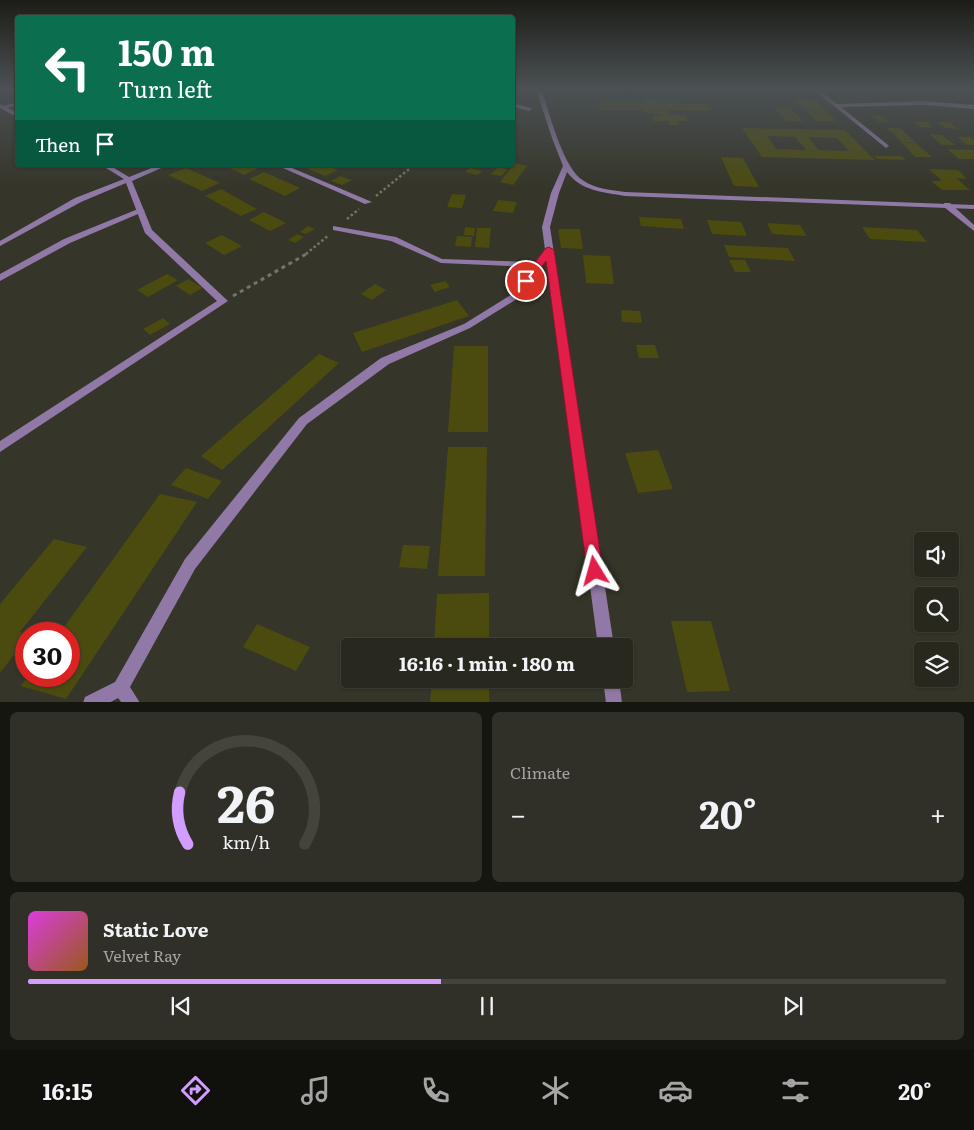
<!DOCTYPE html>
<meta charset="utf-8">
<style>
body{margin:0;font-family:Literata,serif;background:#303028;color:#f1f3f6;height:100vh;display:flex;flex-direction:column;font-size:19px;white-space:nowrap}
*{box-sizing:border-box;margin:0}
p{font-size:16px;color:#a5a6a4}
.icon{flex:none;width:28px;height:28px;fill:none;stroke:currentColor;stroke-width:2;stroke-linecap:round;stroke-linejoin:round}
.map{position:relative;height:702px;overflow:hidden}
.details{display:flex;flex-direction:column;gap:10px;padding:10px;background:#161611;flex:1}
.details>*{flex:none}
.guide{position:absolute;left:15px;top:15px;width:500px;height:152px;border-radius:5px;box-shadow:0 1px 4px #0004,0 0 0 1px #44443d;background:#0b6e4f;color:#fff;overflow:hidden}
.buttons{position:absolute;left:914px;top:532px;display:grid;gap:10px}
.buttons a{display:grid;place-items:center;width:45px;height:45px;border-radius:5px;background:#28281f;box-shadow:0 1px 4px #0004,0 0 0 1px #44443d;font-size:25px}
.speed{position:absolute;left:15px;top:622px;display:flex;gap:10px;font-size:25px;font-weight:700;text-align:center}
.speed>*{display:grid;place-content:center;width:65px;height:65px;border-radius:50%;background:#28281f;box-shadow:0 1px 4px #0004,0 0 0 1px #44443d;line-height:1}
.speed .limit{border:8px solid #d22;background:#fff;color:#111}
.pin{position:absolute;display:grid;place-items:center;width:42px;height:42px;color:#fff;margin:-21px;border:2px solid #fff;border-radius:50%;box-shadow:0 1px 5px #0007}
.me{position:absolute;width:55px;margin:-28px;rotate:352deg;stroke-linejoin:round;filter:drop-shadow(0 0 4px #0008)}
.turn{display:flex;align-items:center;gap:18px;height:105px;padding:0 20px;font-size:22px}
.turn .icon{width:65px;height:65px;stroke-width:2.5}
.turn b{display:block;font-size:35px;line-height:42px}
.then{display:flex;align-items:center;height:48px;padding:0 20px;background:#0003;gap:10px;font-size:19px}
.big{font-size:38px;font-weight:700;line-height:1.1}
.details .widget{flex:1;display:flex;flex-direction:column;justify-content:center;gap:8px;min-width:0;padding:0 18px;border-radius:8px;background:#303028}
.details .dial{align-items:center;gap:0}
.dial svg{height:130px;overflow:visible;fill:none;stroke:#44443d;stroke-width:7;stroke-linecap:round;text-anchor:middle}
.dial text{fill:#f1f3f6;stroke:none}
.song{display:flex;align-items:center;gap:15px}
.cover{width:60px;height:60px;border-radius:8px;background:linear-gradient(135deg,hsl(300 70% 55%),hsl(30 70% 35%))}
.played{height:5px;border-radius:2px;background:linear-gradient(90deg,#d19dfe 45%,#44443d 45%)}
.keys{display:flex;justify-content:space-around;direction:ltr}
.heat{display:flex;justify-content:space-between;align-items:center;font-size:28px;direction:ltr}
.details .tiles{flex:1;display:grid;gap:10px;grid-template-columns:1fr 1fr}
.widget:last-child{grid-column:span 2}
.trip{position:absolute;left:341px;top:638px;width:292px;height:50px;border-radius:5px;background:#28281f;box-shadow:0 1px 4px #0004,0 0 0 1px #44443d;font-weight:700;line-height:50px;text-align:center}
.tab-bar{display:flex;height:80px;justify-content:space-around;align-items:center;background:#10100c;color:#a5a6a4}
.tab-bar .icon{width:35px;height:35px}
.tab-bar .selected{color:#d19dfe}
.tab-bar b{font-size:22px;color:#f1f3f6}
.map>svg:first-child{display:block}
.building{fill:#4b4b10;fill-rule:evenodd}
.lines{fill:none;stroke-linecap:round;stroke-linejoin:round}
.path-far1{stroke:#74746a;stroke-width:2.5;stroke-dasharray:2.5 2.5;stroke-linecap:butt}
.path{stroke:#74746a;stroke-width:3;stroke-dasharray:4 4;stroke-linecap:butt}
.lane{fill:#9079a6;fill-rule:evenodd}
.street{fill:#9079a6;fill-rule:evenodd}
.route{fill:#e11d48;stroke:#92132f}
</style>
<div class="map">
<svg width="974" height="703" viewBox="0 0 974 703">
<rect width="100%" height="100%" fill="#353529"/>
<path class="building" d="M624,89H665L667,92H625Z
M644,100H658L660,103L706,104L711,111L666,110L669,115H685L688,121H677L679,125H670L668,121H654L652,116H662L661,114L645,113L643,110H600L598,103H645Z
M796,100H815L836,121H816Z
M774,107L790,108L803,121H786Z
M872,115L882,116L889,123L879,122Z
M914,122H927L933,128L920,127Z
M937,122H950L958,129L945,128Z
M742,128L845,130L875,160L762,157ZM767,136L795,137L806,150L776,149ZM808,137L837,138L849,151L819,150Z
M887,128H900L915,142H902Z
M929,134L942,135L955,145H942Z
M957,137H971L974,140V145H967Z
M901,142L916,143L932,157H916Z
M947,149L974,150V159H959Z
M874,156H902L906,160L877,159Z
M721,157L743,158L759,187L734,186Z
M515,163L527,166L513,185L500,182Z
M224,165H249L257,169L244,175Z
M299,165H327L338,170L325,176Z
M498,167L508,169L501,176L491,174Z
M186,168L220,183L202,191L168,175Z
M470,168L483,171L477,175L465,172Z
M929,169L958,170L967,179L956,178L970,190H942L931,181H942Z
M264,172L300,188L285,196L249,179Z
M340,176L352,180L342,185L331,181Z
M221,189L257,209L241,216L205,196Z
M452,194L466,195L462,208L447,207Z
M498,200L517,202L513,213L493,211Z
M264,212L286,223L270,231L249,220Z
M639,217L681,219L684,229L641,226Z
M707,220L741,222L747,236L712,234Z
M767,223L800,225L807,236L772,234Z
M308,226L315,229L306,234L300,232Z
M465,227L475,228L474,236L464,235Z
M862,227L917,230L927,242L870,239Z
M477,228H491L489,248L475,247Z
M558,229H580L583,249L561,248Z
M297,234L304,237L295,243L288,240Z
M222,235L242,246L224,255L205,243Z
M457,236L472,237L471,247L455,246Z
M724,245L788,248L795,261L729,257Z
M583,255L610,256L614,284L586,283Z
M729,260H745L751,272H735Z
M167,274L178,280L148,297L137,290Z
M188,279L203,288L190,295L176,286Z
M445,281L450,287L435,292L430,285Z
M375,284L386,290L372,300L361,294Z
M457,300L469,316L362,352L353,333Z
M621,310L640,311L642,323L622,322Z
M163,318L170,324L150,335L143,329Z
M636,345H655L659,358H639Z
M454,346H488V432H448Z
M319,354L339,363L222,470L201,456Z
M448,447H487L485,576H438Z
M658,450L673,489L638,493L625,453Z
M186,468L222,481L208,499L171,485Z
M160,494L197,502L66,699L21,686L28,676H69V634H59Z
M54,539L87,547L20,632L26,634V639L0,673V604Z
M403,545L430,546L427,569L399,567Z
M489,593V646H434L437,594Z
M671,621H711L730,691L687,692Z
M257,624L310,647L296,671L243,647Z
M432,679H489V703H430Z"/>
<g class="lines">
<path class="path-far1" d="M376,196L414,165
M347,219L359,209
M306,254L329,235"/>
<path class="path" d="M233,296L308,253"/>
<path class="lane" d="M813,89H818L837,104L924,101L974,105V109L924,105L841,107L888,145L889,146L886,148Z
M18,102V105L3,109L0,107Z
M512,103L531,108L532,109L529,111L512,106Z
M276,165H285L372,202L365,204Z
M944,203H950L974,225V231L944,207Z
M138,209H141L145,211L70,243L0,281V274L64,239Z
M333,226L396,237L442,259L535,262L546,248H552L553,250L517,299L470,328L389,364L307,424L195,569L130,687L140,703H122L118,698L109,703H83L85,697L115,682L185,559L299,418L381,358L464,324L511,295L532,267L441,263L391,241L333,230Z"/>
<path class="street" d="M530,89H538L542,91C550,114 563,169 584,181C596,189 611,190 625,192L974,205V209L625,196C603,192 581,191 567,172L559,193L550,227L614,646H598L542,227L551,193L563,166L552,138L537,92Z
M0,104L18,113V118L0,108Z
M101,165H109L129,177L159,165H168L132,181L152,230L228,301L0,452V441L217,301L145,233L126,183L81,202L0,246V241L75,198L124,179Z
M603,679H619L622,703H606Z"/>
</g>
<linearGradient id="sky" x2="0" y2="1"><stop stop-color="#1d1d17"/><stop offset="0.47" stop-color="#4b5154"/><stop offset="1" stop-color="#4b5154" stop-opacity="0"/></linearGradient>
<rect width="974" height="188" fill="url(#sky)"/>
<path class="route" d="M549,247L554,250L603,571L601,576L595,579L590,576L587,571L546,261L529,283L521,281L546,248Z"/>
</svg>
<div class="buttons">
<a><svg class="icon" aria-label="sound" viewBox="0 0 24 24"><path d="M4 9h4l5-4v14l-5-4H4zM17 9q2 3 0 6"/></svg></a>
<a><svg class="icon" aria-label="search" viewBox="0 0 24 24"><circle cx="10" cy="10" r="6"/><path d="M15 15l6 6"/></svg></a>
<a><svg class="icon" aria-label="layers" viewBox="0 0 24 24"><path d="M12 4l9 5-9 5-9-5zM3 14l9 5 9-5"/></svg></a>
</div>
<div class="speed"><div class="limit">30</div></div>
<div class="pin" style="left:526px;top:281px;background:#d93025"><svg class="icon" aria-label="arrive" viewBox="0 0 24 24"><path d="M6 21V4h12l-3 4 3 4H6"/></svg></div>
<svg class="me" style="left:595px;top:571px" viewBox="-20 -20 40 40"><path d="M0-17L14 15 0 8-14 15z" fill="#e11d48" stroke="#fff" stroke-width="4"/></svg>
<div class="trip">16:16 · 1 min · 180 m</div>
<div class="guide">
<div class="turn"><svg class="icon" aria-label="left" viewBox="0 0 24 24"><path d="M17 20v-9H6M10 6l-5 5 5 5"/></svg><div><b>150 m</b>Turn left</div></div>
<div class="then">Then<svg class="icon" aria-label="arrive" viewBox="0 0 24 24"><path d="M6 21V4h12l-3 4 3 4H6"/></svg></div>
</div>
</div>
<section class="details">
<div class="tiles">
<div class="widget dial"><svg viewBox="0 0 100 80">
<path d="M14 69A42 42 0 1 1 86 69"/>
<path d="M14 69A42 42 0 0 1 9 37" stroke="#d19dfe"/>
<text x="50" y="56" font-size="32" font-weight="700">26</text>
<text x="50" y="72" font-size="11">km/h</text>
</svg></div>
<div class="widget"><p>Climate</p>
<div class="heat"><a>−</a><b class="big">20°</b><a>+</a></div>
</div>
<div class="widget">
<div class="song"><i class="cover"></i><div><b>Static Love</b><p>Velvet Ray</p></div></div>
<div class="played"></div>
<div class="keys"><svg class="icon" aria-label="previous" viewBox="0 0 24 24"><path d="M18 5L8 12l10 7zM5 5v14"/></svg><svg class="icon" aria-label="pause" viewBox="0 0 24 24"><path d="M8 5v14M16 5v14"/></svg><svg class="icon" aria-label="next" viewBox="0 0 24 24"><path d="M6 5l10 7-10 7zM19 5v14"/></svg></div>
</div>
</div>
</section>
<nav class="tab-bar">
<b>16:15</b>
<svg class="icon selected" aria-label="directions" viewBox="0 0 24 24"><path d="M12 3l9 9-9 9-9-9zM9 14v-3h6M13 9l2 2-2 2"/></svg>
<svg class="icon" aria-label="music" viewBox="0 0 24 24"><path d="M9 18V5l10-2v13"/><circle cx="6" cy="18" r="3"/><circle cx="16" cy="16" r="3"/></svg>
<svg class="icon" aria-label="phone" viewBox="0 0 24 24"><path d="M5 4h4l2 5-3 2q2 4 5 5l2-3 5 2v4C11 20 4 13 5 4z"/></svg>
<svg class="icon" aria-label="climate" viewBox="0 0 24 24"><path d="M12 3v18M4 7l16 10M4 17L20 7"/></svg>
<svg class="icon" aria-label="car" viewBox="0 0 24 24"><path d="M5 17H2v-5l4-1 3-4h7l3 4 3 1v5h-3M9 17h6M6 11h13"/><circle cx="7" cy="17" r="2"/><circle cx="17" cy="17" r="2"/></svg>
<svg class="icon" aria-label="filters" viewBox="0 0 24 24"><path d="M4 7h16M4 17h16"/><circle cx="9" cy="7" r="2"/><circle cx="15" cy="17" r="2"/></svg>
<b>20°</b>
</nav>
